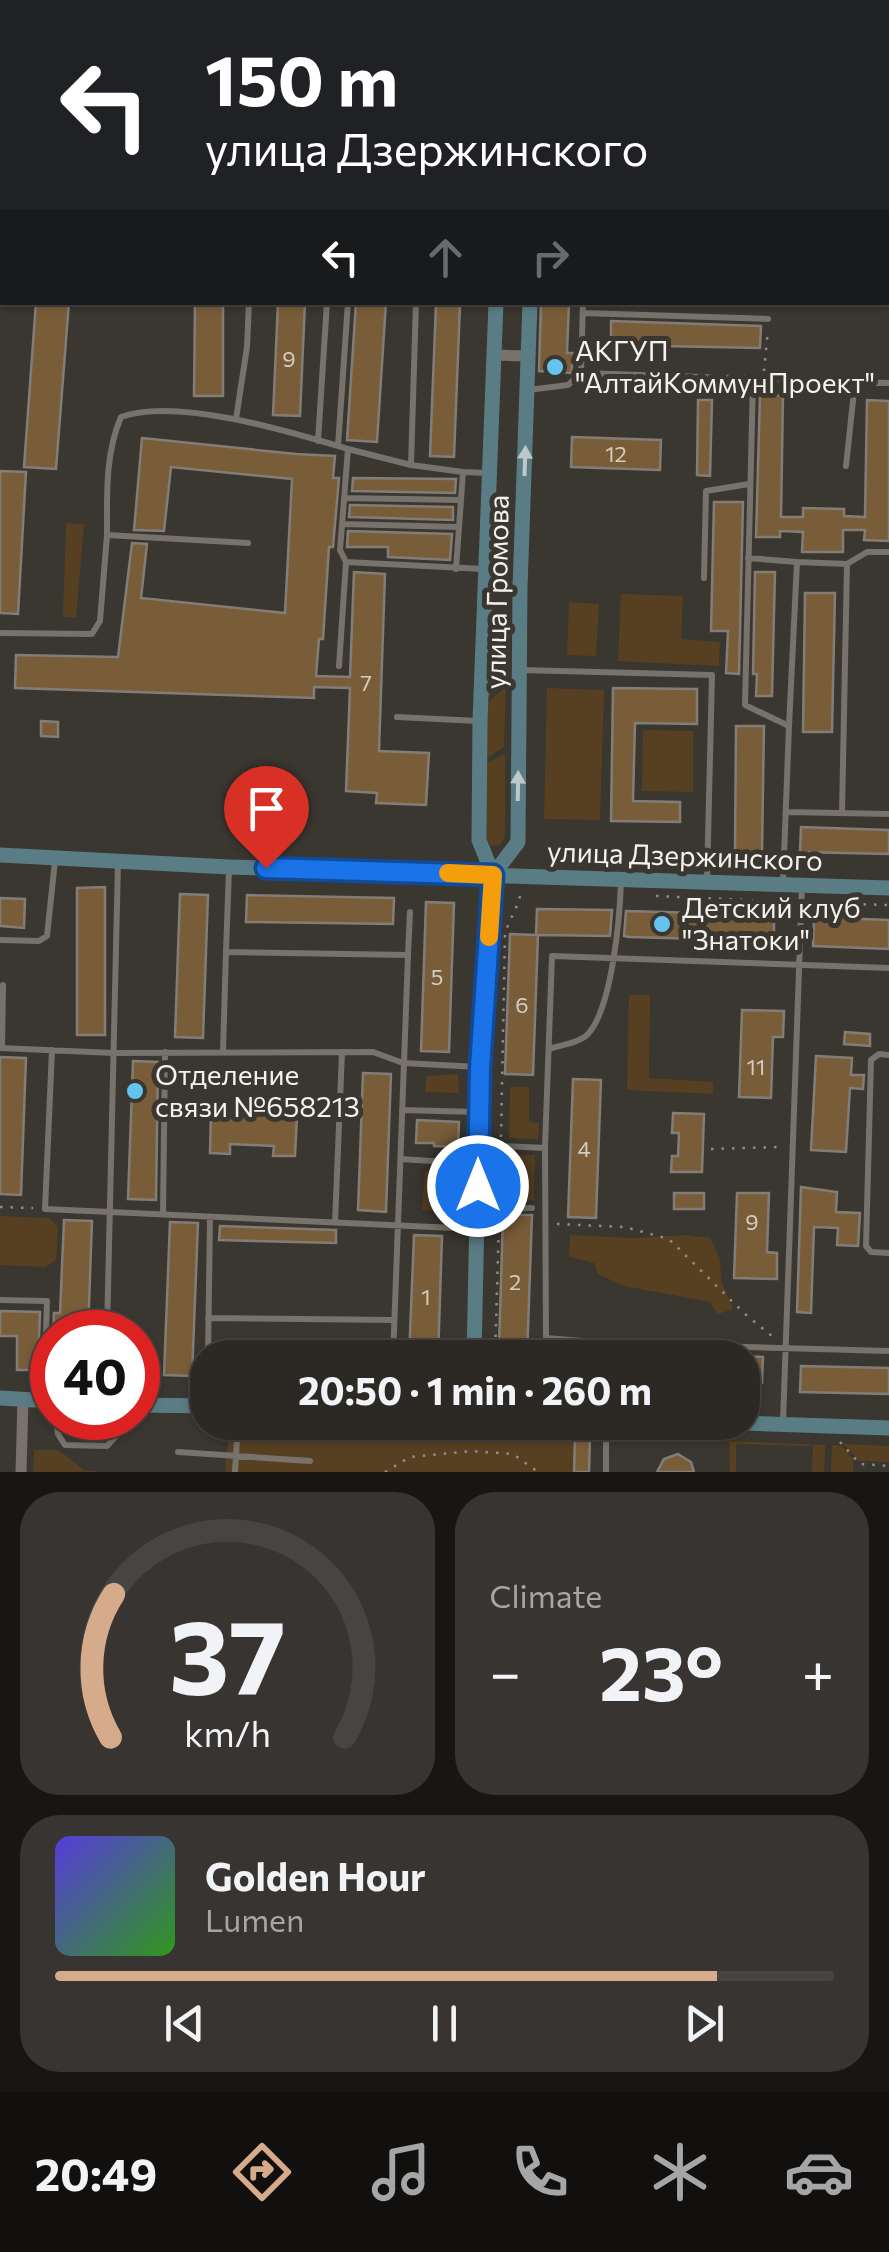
<!DOCTYPE html>
<meta charset="utf-8">
<style>
body{margin:0;font-family:Commissioner,sans-serif;background:#383431;color:#f1f3f6;height:100vh;display:flex;flex-direction:column;font-size:38px;white-space:nowrap}
*{box-sizing:border-box;margin:0}
p{font-size:32px;color:#a6a6a6}
.icon{flex:none;width:55px;height:55px;fill:none;stroke:currentColor;stroke-width:2;stroke-linecap:round;stroke-linejoin:round}
.map{position:relative;height:1472px;overflow:hidden}
.panel{display:flex;flex-direction:column;gap:20px;padding:20px;background:#181614;flex:1}
.panel>*{flex:none}
.banner{position:absolute;left:0px;top:0px;width:890px;height:305px;box-shadow:0 2px 8px #0004,0 0 0 2px #484441;background:#202124;color:#fff;overflow:hidden}
.speed{position:absolute;left:30px;top:1310px;display:flex;gap:20px;font-size:50px;font-weight:700;text-align:center}
.speed>*{display:grid;place-content:center;width:130px;height:130px;border-radius:50%;background:#2c2824;box-shadow:0 2px 8px #0004,0 0 0 2px #484441;line-height:1}
.speed .limit{border:15px solid #d22;background:#fff;color:#111}
.pin{position:absolute;display:grid;place-items:center;width:85px;height:85px;color:#fff;margin:-102px -42px;border-radius:50% 50% 50% 0;rotate:-45deg;box-shadow:0 0 10px #0007}
.pin .icon{rotate:45deg}
.me{position:absolute;width:110px;margin:-55px;rotate:0deg;stroke-linejoin:round;filter:drop-shadow(0 0 8px #0008)}
.turn{display:flex;align-items:center;gap:35px;height:210px;padding:0 40px;font-size:45px}
.turn .icon{width:130px;height:130px;stroke-width:2.5}
.turn b{display:block;font-size:70px;line-height:85px}
.lanes{display:flex;align-items:center;height:95px;padding:0 40px;background:#0003;justify-content:center;gap:50px;direction:ltr}
.lanes .off{opacity:.35}
.big{font-size:75px;font-weight:700;line-height:1.1}
.panel .card{flex:1;display:flex;flex-direction:column;justify-content:center;gap:15px;min-width:0;padding:0 35px;border-radius:40px;background:#383431}
.panel .dial{align-items:center;gap:0}
.dial svg{height:260px;overflow:visible;fill:none;stroke:#484441;stroke-width:7;stroke-linecap:round;text-anchor:middle}
.dial text{fill:#f1f3f6;stroke:none}
.song{display:flex;align-items:center;gap:30px}
.cover{width:120px;height:120px;border-radius:15px;background:linear-gradient(135deg,hsl(250 70% 55%),hsl(110 70% 35%))}
.played{height:10px;border-radius:5px;background:linear-gradient(90deg,#d6ab8b 85%,#484441 85%)}
.keys{display:flex;justify-content:space-around;direction:ltr}
.heat{display:flex;justify-content:space-between;align-items:center;font-size:55px;direction:ltr}
.panel .tiles{flex:1;display:grid;gap:20px;grid-template-columns:1fr 1fr}
.card:last-child{grid-column:span 2}
.trip{position:absolute;left:190px;top:1340px;width:570px;height:100px;border-radius:40px;background:#2c2824;box-shadow:0 2px 8px #0004,0 0 0 2px #484441;font-weight:700;line-height:100px;text-align:center}
.tabs{display:flex;height:160px;justify-content:space-around;align-items:center;background:#12100e;color:#a6a6a6}
.tabs .icon{width:70px;height:70px}
.tabs .active{color:#d6ab8b}
.tabs b{font-size:45px;color:#f1f3f6}
.map>svg:first-child{display:block}
.green{fill:#574021}
.building{fill:#795d39;stroke:#827d76;stroke-width:2.5}
.lines{fill:none;stroke-linecap:round;stroke-linejoin:round}
.path{stroke:#918e89;stroke-width:2.5;stroke-dasharray:2.5 8;stroke-linecap:butt}
.lane{stroke:#77726b;stroke-width:6}
.street{stroke:#77726b;stroke-width:11}
.secondary{stroke:#5a7d85;stroke-width:15}
.oneway{fill:#bec8c9}
.route-casing{stroke:#114b97;stroke-width:25}
.route{stroke:#1a73e8;stroke-width:18}
.slow{stroke:#f59e0b;stroke-width:18}
.poi-dot{fill:#65c4ef;stroke:#3a3630;stroke-width:4}
.labels{text-anchor:middle;stroke-width:10;stroke-linejoin:round;paint-order:stroke}
.number-label{font-size:22px;fill:#d5ccc1}
.poi-label{font-size:28px;fill:#f4f1ee;stroke:#3a3630;text-anchor:start}
.street-label{font-size:28px;fill:#f4f1ee;stroke:#3a3630}
</style>
<div class="map">
<svg width="889" height="1472" viewBox="0 0 889 1472">
<rect width="100%" height="100%" fill="#3a3630"/>
<path class="green" d="M66,523L84,524L76,617H63Z
M621,594L683,596L681,639L720,642L719,666L618,661Z
M504,597L507,600V658L491,645L490,600Z
M569,602L599,604L596,656L567,655Z
M488,653L505,665V681L487,698Z
M506,686L504,747L487,758V704Z
M547,688L604,690L600,820L544,819Z
M643,730L693,731V792L642,791Z
M505,754V837L499,845L491,846L487,839V763Z
M629,995H650L649,1078L713,1082V1094L627,1090Z
M458,1074L459,1093L425,1092L427,1076Z
M510,1087H529V1122L539,1123L538,1139L509,1138Z
M507,1155H535L534,1200H507Z
M425,1171L459,1173L457,1212L422,1210Z
M0,1216L49,1218L58,1226L56,1260L45,1267L0,1265Z
M570,1235L632,1238L688,1235L710,1238L720,1259L721,1280L733,1309L718,1314L710,1302L624,1286L598,1274L594,1263L569,1257Z
M230,1423L590,1438L589,1472H225Z
M729,1441L825,1445L824,1472H812L813,1446L736,1444V1472H730Z
M843,1444L889,1446V1462L859,1461Z
M832,1445L842,1446L853,1459V1472H831Z
M34,1450H58L84,1470L100,1472H33Z"/>
<path class="building" d="M36,302H69L56,469L24,467Z
M195,302H223V396H194Z
M278,302H305L300,416L273,415Z
M356,302H386L377,442L347,440Z
M541,302H569L567,353H574L571,373L539,371Z
M436,304L460,305L454,457L430,456Z
M611,321L761,326L760,348L611,345Z
M760,395H783L781,517H803V508L844,509V516L865,517L867,400L889,401V541L864,540L865,530H843V552H802L803,532L780,531V537H756Z
M698,400H712L710,476L697,475Z
M572,437L661,440L660,470L571,467Z
M142,438L296,454L335,456L333,478H339L333,547H329L323,639H319L316,676L350,677L354,572L385,574L379,751L429,753L426,805L376,803L377,793L346,791L350,688L314,687V698L15,688L16,655L118,657L132,543L147,544L141,598L285,613L292,479L171,467L164,531L134,530Z
M0,471L26,472L18,614L0,613Z
M353,478L456,479L455,493L352,491Z
M714,502H743L739,674L726,673L728,631H711Z
M350,505L453,507V520L349,517Z
M348,531L452,534L450,560L388,557V547H347Z
M755,572H775L772,696H756L757,674H753Z
M805,593H835L832,732H803Z
M613,688L697,689V724L635,723L633,801L680,802V822L611,821Z
M41,721L58,722V737L41,736Z
M736,726H764L762,852H735Z
M801,827L889,830V854L800,852Z
M105,887V1035H77V888Z
M180,894L208,895L203,1038L175,1037Z
M247,895L394,898L393,924L246,922Z
M0,898L25,899L24,928L0,926Z
M426,902L454,903L449,1052L421,1051Z
M537,909L612,910L610,936L538,935L533,1075L505,1074L510,934L536,935Z
M626,911L774,915V941L629,937L624,936Z
M814,917L889,920V949L813,946Z
M742,1010L784,1011L783,1037H773L771,1098L739,1097Z
M845,1032L870,1034V1046L844,1044Z
M816,1056L852,1058L851,1075H864L863,1089L850,1088L846,1152L811,1150Z
M0,1057L26,1058L21,1195L0,1194Z
M133,1061L158,1062L156,1200L128,1199Z
M363,1073L391,1074L386,1212L358,1210Z
M573,1079L601,1080L596,1218L568,1217Z
M211,1113L297,1116L295,1156H273L274,1146L230,1144V1154L210,1153Z
M673,1113L704,1114L702,1172H671L672,1156H678L679,1133H672Z
M417,1120L459,1122L458,1147L434,1146V1143H416Z
M801,1187L837,1192L836,1212L860,1213L858,1246L837,1245L838,1228L814,1227L811,1313L797,1312Z
M674,1193H704V1209H674Z
M737,1193H769L767,1252L777,1253V1279L734,1278Z
M503,1215H532L527,1358H515V1348L499,1347Z
M64,1220L92,1221L88,1332H53L54,1313H60Z
M170,1222L198,1223L192,1376L164,1375Z
M220,1226L336,1230V1243L219,1240Z
M414,1235L442,1236L438,1358H409Z
M0,1311L40,1312L38,1370H17V1336H0Z
M742,1356L763,1357L762,1383H742Z
M801,1366L889,1368V1394L800,1392Z
M575,1438H590L589,1472H574Z
M678,1454L691,1462L694,1472H657L664,1459Z"/>
<g class="lines">
<path class="path" d="M466,2H482
M0,212H2
M764,371L768,329
M656,896L793,902
M811,903L889,905
M501,1137L505,933C510,918 520,904 521,889
M711,1149L780,1147
M499,1197L500,1155
M0,1207L33,1208
M557,1224L625,1227L669,1239L745,1314L773,1337
M495,1358L499,1220
M840,1442L860,1464L889,1466
M385,1472L410,1457L471,1451L513,1454L538,1472"/>
<path class="lane" d="M213,0L214,2
M134,2V0
M172,2V0
M598,2V0
M651,2V0
M699,2V0
M744,2V0
M0,258H2
M583,313L768,319
M581,373L889,383
M753,380L745,705L789,726L783,882
M528,390L568,385L581,373L583,302
M236,419L247,347L249,302
M318,441L327,302
M338,446L348,302
M348,449L411,465L463,472
M411,465L416,302
M846,466L855,382
M344,498L461,500
M342,524L459,527
M248,543L107,535C107,495 105,454 121,417C177,397 291,432 348,449L340,550L346,562
M748,558L797,562L789,726
M797,562L847,564L842,813
M847,564L867,552H889
M456,569L463,472L488,473
M704,578L706,491L749,484
M0,633L92,634L100,621L107,535
M339,666L346,562L484,569
M521,670L712,675L707,881
M397,717L478,721
M787,812L889,814
M0,940L39,941L47,936L55,861
M226,952L229,869
M408,955L410,912
M0,1048L114,1053L373,1052L403,1063L479,1067
M2,1048L3,985
M549,1049C560,1045 579,1043 587,1035C612,1010 620,917 621,880
M52,1050L45,1209L476,1229
M223,1051L226,952L408,955L393,1358
M889,1055L879,1054L871,1060L866,1246L871,1252L889,1253
M402,1110L477,1112
M479,1145L545,1148L546,1338L607,1343L889,1351
M545,1147L552,956L889,968
M401,1159L476,1164
M480,1209L532,1208
M163,1214L165,1052
M335,1223L342,1052
M0,1300L47,1301L44,1398
M208,1318L394,1320
M107,1332L118,863
M208,1358L210,1217
M607,1358V1343
M56,1418L58,1434L65,1445L107,1446L116,1436L118,1418
M783,1422L802,885
M178,1452L310,1461
M235,1472L238,1422
M606,1472V1422"/>
<path class="street" d="M495,355L529,356
M484,588H520
M21,1472L23,1399"/>
<path class="secondary" d="M497,0V2
M536,2V0
M0,855L229,867L889,888
M493,875L518,842L520,588L530,302
M474,1358L480,1068L493,875L479,840L480,721L496,302
M0,1398L52,1401
M138,1405L208,1406
M713,1422L889,1428"/>
</g>
<defs><path id="oneway-solid" d="M-6-.8H1V-3.2L6.5 0L1 3.2V.8H-6Z" transform="scale(2.5)"/></defs>
<g class="oneway">
<use href="#oneway-solid" transform="translate(525 461) rotate(-88)"/>
<use href="#oneway-solid" transform="translate(518 786) rotate(-89)"/>
</g>
<g class="lines">
<g class="route-casing">
<path id="route" d="M266,868L493,875L480,1068L478,1186"/>
</g>
<use href="#route" class="route"/>
<path class="slow" d="M448,873L493,875L489,937"/>
</g>
<g class="poi-dot">
<circle cx="555" cy="367" r="10"/>
<circle cx="662" cy="924" r="10"/>
<circle cx="135" cy="1091" r="10"/>
</g>
<g class="labels">
<g class="number-label">
<text x="289" y="367">9</text>
<text x="616" y="462">12</text>
<text x="366" y="691">7</text>
<text x="437" y="985">5</text>
<text x="522" y="1013">6</text>
<text x="756" y="1075">11</text>
<text x="584" y="1157">4</text>
<text x="752" y="1230">9</text>
<text x="515" y="1290">2</text>
<text x="426" y="1305">1</text>
</g>
<g class="poi-label">
<text x="575" y="361">АКГУП<tspan x="575" dy="32">"АлтайКоммунПроект"</tspan></text>
<text x="682" y="918">Детский клуб<tspan x="682" dy="32">"Знатоки"</tspan></text>
<text x="155" y="1085">Отделение<tspan x="155" dy="32">связи №658213</tspan></text>
</g>
<g class="street-label">
<text transform="translate(497 592) rotate(-89)" y="10">улица Громова</text>
<text transform="translate(685 856) rotate(2)" y="10">улица Дзержинского</text>
</g>
</g>
</svg>
<div class="speed"><div class="limit">40</div></div>
<div class="pin" style="left:266px;top:868px;background:#d93025"><svg class="icon" aria-label="arrive" viewBox="0 0 24 24"><path d="M6 21V4h12l-3 4 3 4H6"/></svg></div>
<svg class="me" style="left:478px;top:1186px" viewBox="-20 -20 40 40"><circle r="17" fill="#1a73e8" stroke="#fff" stroke-width="3"/><path d="M0-11L8 9 0 5-8 9z" fill="#fff"/></svg>
<div class="trip">20:50 · 1 min · 260 m</div>
<div class="banner">
<div class="turn"><svg class="icon" aria-label="left" viewBox="0 0 24 24"><path d="M17 20v-9H6M10 6l-5 5 5 5"/></svg><div><b>150 m</b>улица Дзержинского</div></div>
<div class="lanes"><svg class="icon" aria-label="left" viewBox="0 0 24 24"><path d="M17 20v-9H6M10 6l-5 5 5 5"/></svg><svg class="icon off" aria-label="ahead" viewBox="0 0 24 24"><path d="M12 20V5M6 11l6-6 6 6"/></svg><svg class="icon off" aria-label="right" viewBox="0 0 24 24"><path d="M7 20v-9h11M14 6l5 5-5 5"/></svg></div>
</div>
</div>
<section class="panel">
<div class="tiles">
<div class="card dial"><svg viewBox="0 0 100 80">
<path d="M14 69A42 42 0 1 1 86 69"/>
<path d="M14 69A42 42 0 0 1 15 25" stroke="#d6ab8b"/>
<text x="50" y="56" font-size="32" font-weight="700">37</text>
<text x="50" y="72" font-size="11">km/h</text>
</svg></div>
<div class="card"><p>Climate</p>
<div class="heat"><a>−</a><b class="big">23°</b><a>+</a></div>
</div>
<div class="card">
<div class="song"><i class="cover"></i><div><b>Golden Hour</b><p>Lumen</p></div></div>
<div class="played"></div>
<div class="keys"><svg class="icon" aria-label="previous" viewBox="0 0 24 24"><path d="M18 5L8 12l10 7zM5 5v14"/></svg><svg class="icon" aria-label="pause" viewBox="0 0 24 24"><path d="M8 5v14M16 5v14"/></svg><svg class="icon" aria-label="next" viewBox="0 0 24 24"><path d="M6 5l10 7-10 7zM19 5v14"/></svg></div>
</div>
</div>
</section>
<nav class="tabs">
<b>20:49</b>
<svg class="icon active" aria-label="directions" viewBox="0 0 24 24"><path d="M12 3l9 9-9 9-9-9zM9 14v-3h6M13 9l2 2-2 2"/></svg>
<svg class="icon" aria-label="music" viewBox="0 0 24 24"><path d="M9 18V5l10-2v13"/><circle cx="6" cy="18" r="3"/><circle cx="16" cy="16" r="3"/></svg>
<svg class="icon" aria-label="phone" viewBox="0 0 24 24"><path d="M5 4h4l2 5-3 2q2 4 5 5l2-3 5 2v4C11 20 4 13 5 4z"/></svg>
<svg class="icon" aria-label="climate" viewBox="0 0 24 24"><path d="M12 3v18M4 7l16 10M4 17L20 7"/></svg>
<svg class="icon" aria-label="car" viewBox="0 0 24 24"><path d="M5 17H2v-5l4-1 3-4h7l3 4 3 1v5h-3M9 17h6M6 11h13"/><circle cx="7" cy="17" r="2"/><circle cx="17" cy="17" r="2"/></svg>
</nav>
